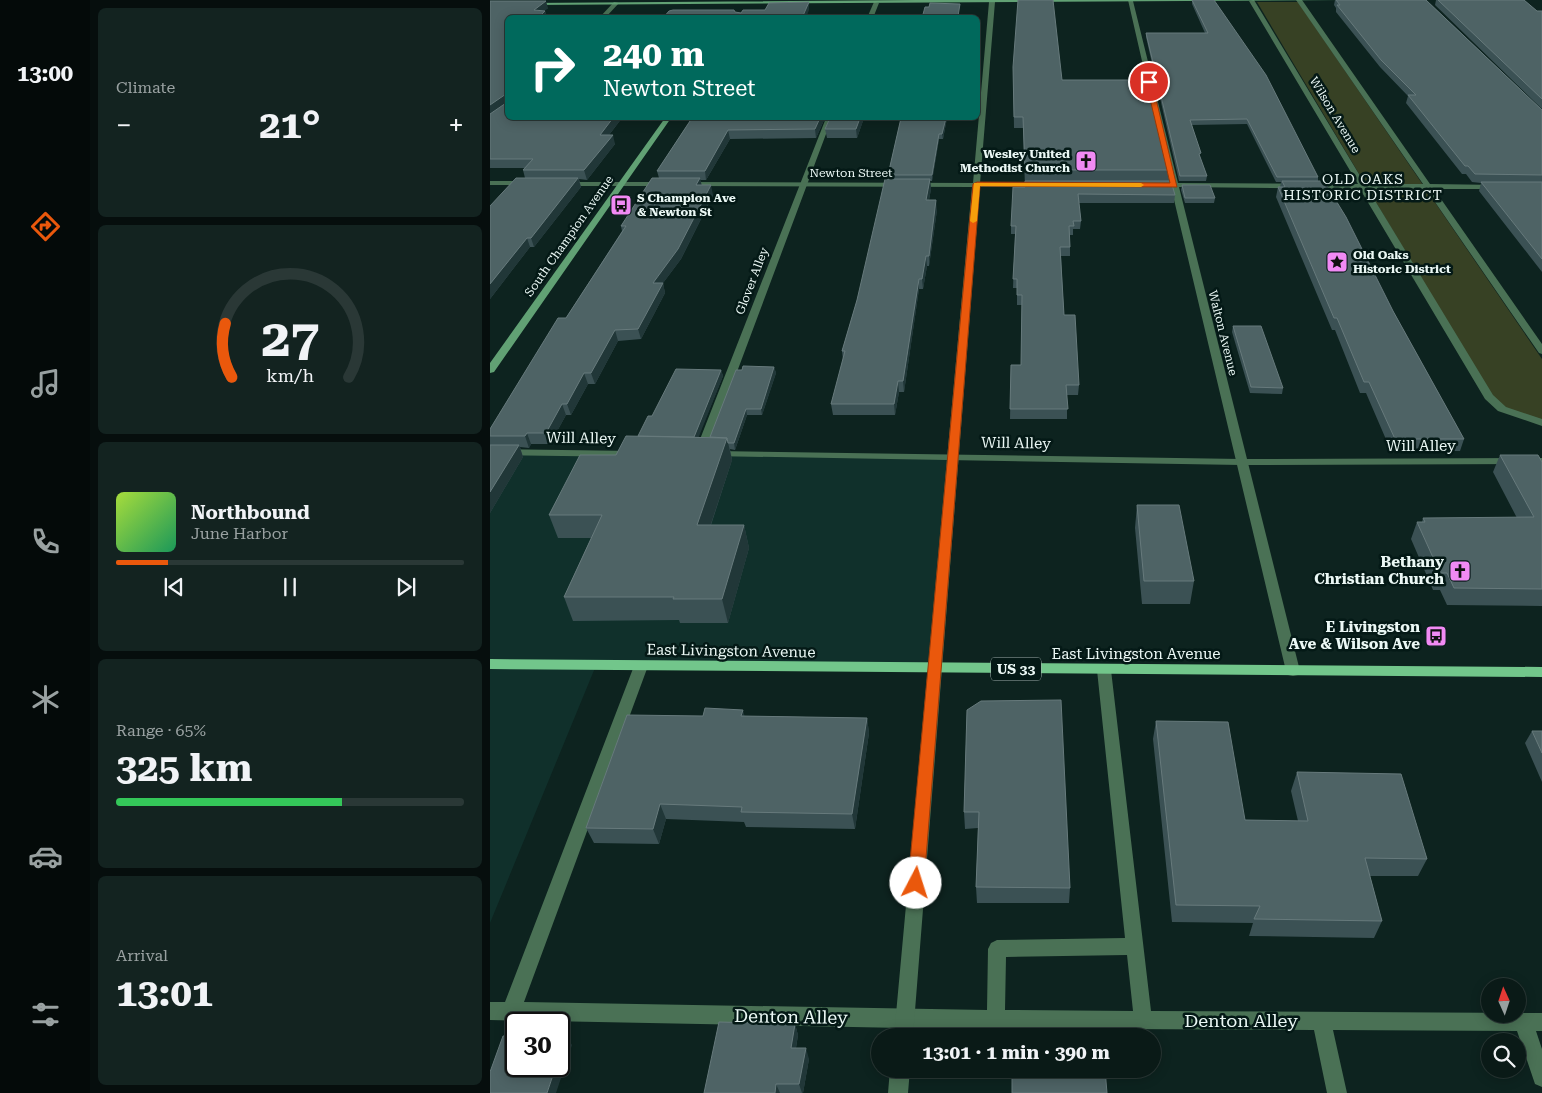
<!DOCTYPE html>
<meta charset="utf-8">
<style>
body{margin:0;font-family:"Roboto Serif",serif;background:#132320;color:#f1f3f6;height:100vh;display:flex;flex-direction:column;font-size:19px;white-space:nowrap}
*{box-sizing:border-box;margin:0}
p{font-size:16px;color:#99a1a1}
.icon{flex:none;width:28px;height:28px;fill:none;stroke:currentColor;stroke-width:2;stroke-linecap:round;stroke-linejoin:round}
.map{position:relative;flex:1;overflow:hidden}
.panel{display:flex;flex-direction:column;gap:8px;padding:8px;background:#060e0d;width:400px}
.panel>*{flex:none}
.hud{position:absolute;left:15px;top:15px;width:475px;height:105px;border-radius:8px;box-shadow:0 2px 12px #0003,0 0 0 1px #2a3836;background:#00695c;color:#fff;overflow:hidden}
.needle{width:32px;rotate:357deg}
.fabs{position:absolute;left:991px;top:978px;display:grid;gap:10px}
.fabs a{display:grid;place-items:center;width:45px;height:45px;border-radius:50%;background:#0a1a17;box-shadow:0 2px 12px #0003,0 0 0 1px #2a3836;font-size:25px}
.speed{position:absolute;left:15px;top:1012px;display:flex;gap:10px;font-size:25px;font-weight:700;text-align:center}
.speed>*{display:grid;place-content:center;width:65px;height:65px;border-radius:50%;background:#0a1a17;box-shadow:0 2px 12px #0003,0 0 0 1px #2a3836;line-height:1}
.speed .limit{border:2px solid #111;border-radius:8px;background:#fff;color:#111}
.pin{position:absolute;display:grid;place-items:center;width:42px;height:42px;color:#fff;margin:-21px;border:2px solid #fff;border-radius:50%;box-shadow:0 1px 5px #0007}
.me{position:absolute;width:55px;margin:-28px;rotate:5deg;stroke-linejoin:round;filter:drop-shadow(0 0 4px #0008)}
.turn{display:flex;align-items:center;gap:18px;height:105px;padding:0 15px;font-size:22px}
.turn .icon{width:65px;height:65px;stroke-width:2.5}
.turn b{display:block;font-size:35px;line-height:42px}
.big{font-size:38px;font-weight:700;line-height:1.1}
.panel .card{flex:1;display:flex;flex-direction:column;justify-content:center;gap:8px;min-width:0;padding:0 18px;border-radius:8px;background:#132320}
.panel .dial{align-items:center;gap:0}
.dial svg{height:130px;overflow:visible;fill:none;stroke:#2a3836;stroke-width:7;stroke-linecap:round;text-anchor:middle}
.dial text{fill:#f1f3f6;stroke:none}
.song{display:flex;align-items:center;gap:15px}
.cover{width:60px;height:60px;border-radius:8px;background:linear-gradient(135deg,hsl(80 70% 55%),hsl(150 70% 35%))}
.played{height:5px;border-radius:2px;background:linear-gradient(90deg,#ea580c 15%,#2a3836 15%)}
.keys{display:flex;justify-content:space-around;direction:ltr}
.heat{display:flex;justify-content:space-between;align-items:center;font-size:28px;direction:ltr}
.charge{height:8px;border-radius:4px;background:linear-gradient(90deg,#34c759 65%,#2a3836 0)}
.trip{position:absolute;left:381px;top:1028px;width:290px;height:50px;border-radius:25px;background:#0a1a17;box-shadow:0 2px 12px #0003,0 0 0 1px #2a3836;font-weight:700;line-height:50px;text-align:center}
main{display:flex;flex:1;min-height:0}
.tab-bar{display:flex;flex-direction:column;width:90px;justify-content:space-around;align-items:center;background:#040a09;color:#99a1a1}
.tab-bar .icon{width:35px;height:35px}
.tab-bar .current{color:#ea580c}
.tab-bar b{font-size:22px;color:#f1f3f6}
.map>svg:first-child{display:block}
.built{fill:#10302b}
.green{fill:#374124}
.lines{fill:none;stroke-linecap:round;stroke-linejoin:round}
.lane{fill:#4a7155;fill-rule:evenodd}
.street{fill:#4a7155;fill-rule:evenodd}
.secondary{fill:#61a174;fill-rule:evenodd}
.primary{fill:#72c68b;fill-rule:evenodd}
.wall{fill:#3b5154}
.shaded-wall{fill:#213738}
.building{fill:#4e6365;stroke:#677a7c}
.route{fill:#ea580c;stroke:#983908}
.slow{fill:#f59e0b}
.labels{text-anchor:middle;stroke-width:5;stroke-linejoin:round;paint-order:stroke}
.far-street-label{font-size:12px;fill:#ebf8f5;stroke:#041916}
.far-poi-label{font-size:12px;font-weight:bold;fill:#ebf8f5;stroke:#041916;text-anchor:start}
.far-neighbourhood-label{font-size:14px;letter-spacing:1px;fill:#ebf8f5;stroke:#041916}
.shield{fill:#041916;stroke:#a6b5b2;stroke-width:1}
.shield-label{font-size:14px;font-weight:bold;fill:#ebf8f5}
.street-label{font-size:15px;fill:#ebf8f5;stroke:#041916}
.poi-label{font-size:15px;font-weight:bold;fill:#ebf8f5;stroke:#041916;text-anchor:end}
.near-street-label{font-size:18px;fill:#ebf8f5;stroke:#041916}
</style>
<main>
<nav class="tab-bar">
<b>13:00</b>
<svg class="icon current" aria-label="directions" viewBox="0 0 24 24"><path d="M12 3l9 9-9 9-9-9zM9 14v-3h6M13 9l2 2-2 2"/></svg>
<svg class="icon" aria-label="music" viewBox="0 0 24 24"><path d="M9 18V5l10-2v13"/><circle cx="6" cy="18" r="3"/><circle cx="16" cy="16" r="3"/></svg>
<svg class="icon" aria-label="phone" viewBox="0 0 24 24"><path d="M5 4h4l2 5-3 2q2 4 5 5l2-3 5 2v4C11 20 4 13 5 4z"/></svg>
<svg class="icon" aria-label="climate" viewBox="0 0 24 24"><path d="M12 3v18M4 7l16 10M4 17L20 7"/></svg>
<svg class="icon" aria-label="car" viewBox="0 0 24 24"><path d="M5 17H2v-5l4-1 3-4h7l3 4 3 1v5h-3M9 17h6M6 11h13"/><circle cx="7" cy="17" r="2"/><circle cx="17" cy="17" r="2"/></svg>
<svg class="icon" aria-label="filters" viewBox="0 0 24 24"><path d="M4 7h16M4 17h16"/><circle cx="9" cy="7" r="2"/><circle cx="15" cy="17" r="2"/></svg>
</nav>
<section class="panel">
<div class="card"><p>Climate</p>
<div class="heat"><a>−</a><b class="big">21°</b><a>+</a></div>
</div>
<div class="card dial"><svg viewBox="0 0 100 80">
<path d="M14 69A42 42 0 1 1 86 69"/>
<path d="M14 69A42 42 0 0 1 10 36" stroke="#ea580c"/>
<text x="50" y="56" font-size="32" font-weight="700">27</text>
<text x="50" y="72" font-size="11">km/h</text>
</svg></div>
<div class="card">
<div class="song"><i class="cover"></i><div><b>Northbound</b><p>June Harbor</p></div></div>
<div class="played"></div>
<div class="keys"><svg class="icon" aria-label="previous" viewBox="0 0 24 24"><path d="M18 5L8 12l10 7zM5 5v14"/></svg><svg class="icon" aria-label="pause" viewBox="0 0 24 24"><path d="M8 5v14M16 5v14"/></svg><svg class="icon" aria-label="next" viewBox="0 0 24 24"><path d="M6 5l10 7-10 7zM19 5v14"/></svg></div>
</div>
<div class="card"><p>Range · 65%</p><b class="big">325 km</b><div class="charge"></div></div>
<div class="card"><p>Arrival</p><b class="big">13:01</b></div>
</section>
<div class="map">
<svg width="1052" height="1093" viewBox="0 0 1052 1093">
<rect width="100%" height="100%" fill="#0d231f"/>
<path class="built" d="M0,454L458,455L441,666L107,663L0,923Z"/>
<path class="green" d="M767,2H808L1052,359V422L1014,409L1001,396Z"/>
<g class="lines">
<path class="lane" d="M124,2L129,3L115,18H109Z
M384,2L389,3L383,18H377Z
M336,118H342L217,452L215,454H207L205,452Z
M0,449L145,451L151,454L145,457L0,455Z
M225,451L751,459L1052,458V464L751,465L221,456L219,454L221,452Z
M151,661L156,662L158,666L34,1002L497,1010L498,949L501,943L507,940L635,938L607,670L609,666L614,665L619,666L621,670L661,1011L1052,1013V1031H1046L1052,1049V1087L1045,1084L1027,1031L843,1030L857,1093H837L824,1030L414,1028L0,1020V1002H15L144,666L146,662ZM637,955L643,1011L515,1010L516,957Z"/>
<path class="street" d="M502,0L505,2L490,183H550L554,185L550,187H490L423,1036H404L482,187L195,186L191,184L195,182L483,183L499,2Z
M638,0L643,1L688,183L868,184L759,1L764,0L875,184H933L806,0H812L940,184L1010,185V189H944L1052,344V354L1049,353L936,189H878L1003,395L1016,407L1052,419V426L1008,411L995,399L870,189L689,187L810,671L808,675L803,676L798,675L796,671L681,187H665L661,185L665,183H680Z
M0,181H37L41,183L37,185H0Z
M69,182H175L179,184L175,186H72L68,184Z
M400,1069H420L418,1093H398Z"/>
<path class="secondary" d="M425,0H852L40,5L37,3Z
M175,118H181L4,372L0,373V363Z"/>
<path class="primary" d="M0,659L1052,667V677L0,669Z"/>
</g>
<path class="wall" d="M702,0L828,177V181L903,311L974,439L970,451H901L876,393H870L845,330H842L786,197L788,187H790L791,182H786L757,124L702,125L710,158L717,176L716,181H689L656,37V33H715L702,4Z
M845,0H936L1052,110V272L989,191L991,183L982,182L976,174H972L916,103L918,96L890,67L846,12V8L844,5Z
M946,0H1034L1047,11H1052V109L945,5Z
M0,1L58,8L54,11H55L57,18H18V118H132L119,135L125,144L97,180L89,179L91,187L44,247H40L0,299V206L35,178L33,170L35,168H0Z
M523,67L572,80L680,170L679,181L685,195L684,203H589L591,221L590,229H583V235H580V256H571L574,315L589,385L588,395H577V419H520L521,365H531L532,305H527V288H523L525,234H521V226L535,187L533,128H524Z
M202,118H335L326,138L240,139L216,180H210L212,185L223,195L191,259L173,283L175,293L151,339L128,341L105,384H98L81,415H76L60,444H41L39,448L30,447L33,457L0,513V429L76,318L132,231L131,226L169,178L167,171Z
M340,118H374L367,138H337L335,129Z
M411,118H457L453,139H449L442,181H440L441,189L439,200L447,210L439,266H437L433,289H429L414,392H409L405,415H343L341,404L353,360L352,351L367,300L398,179V175Z
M692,185L725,198L724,203H695L691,190Z
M743,326L793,388L792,394L760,393L742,332Z
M284,367L286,373L272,415H257L245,450L240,449L242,460L221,525H254L259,548L238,623H190L189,620L83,621L74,597L101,538H68L59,515L148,436L162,416L231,370L233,376L208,437H220L252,370Z
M1010,455L1052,462V606L957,605L950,590H943L921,539L927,522H932L933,518H1027L1003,472Z
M647,505L704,581L700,604H652L645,528Z
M477,710L580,888L579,903H487L486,887L488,828L475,829L474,812Z
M255,716L377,718L379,733L365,829L256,827L254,822L176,819L169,844L104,843L96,828Z
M666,721L755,820L808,821L801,791L807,772L937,859L928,876H880L892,921L884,938L759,936L763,923L682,922L663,739Z
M1042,731H1052V782L1035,743Z
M305,1024L308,1035L306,1048L319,1059L313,1093H214Z"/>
<path class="shaded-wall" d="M56,1L58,8L46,18L44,10Z
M319,2V10L316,18H312Z
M55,11L57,18H48Z
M16,94L18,103L0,116V105Z
M123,118H132L112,144L110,135Z
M330,118H335L326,138L325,129Z
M370,118H374L367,138L366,129Z
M456,118H457L453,139L452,134Z
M238,130L240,139L216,180L215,171Z
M449,134V139L442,181V175Z
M123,135L125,144L97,180L94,170Z
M88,178L91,187L44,247L41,238Z
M210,178L212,188L206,185Z
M440,179L441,189L437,210L436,200Z
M221,185L223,195L191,259L173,283L175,293L151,339L148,329L163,283Z
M446,200L447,210L439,266V256Z
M37,238L40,247L0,299V284Z
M436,256L437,266L433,289L432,279Z
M429,279V289L414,392L413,381Z
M125,330L128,341L105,384L101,373Z
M284,367L286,373L272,415L271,409Z
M231,370L233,376L204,449L202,443Z
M94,373L98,384L81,415L77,404Z
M408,381L409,392L405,415L404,404Z
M72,404L76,415L60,444L56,433Z
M256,409L257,415L245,450L244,443Z
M37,433L41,444L39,448L35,436Z
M237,438L242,460L213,548L207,525Z
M29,445L33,457L0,513V492Z
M254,525L259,548L238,623L232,599Z
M253,710L257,725L251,716Z
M377,718L379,733L365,829L362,814Z
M170,804L176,819L169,844L163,829Z
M305,1024L308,1035L304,1059L301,1048Z
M76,1036L82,1045L66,1093H57L66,1066H69V1058Z
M316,1048L319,1059L313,1093H312L309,1084Z
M286,1084L290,1093H285Z"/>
<path class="building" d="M528,0H563L572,80H658L680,170H535L533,117H524L523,67Z
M702,0H724L776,75L828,177H787L757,119L700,120L711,153L709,154L717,176H690L656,33H718Z
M846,0H936L1052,110V175L985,174L978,166H975L918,95H926L891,60L847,5H850Z
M948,0H1034L1047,11H1052V99Z
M0,1H56L44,10L55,11L48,18H18V118H123L110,135H123L94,170H33L43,159H0V114L16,103V94L0,105Z
M319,2L312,18H173L179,11L183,10H244L245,12L251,13L253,10H275L279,3Z
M440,3L470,4L468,16H471V18H432L435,7H439Z
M202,118H330L325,129L238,130L215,171H167Z
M340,118H370L366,129H335Z
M411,118H456L452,134H449L442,175H398Z
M26,178H88L41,238H37L0,284V206Z
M162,178H210L206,185H221L188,249L163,283H173L148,329L125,330L101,373H94L77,404H72L56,433H37L35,436H0V429L68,318H76L136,226H131Z
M395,179H440L436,200H446L439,256H436L432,279H429L413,381H408L404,404H341L355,351H352L367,300Z
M535,181H681L685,195L588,194L591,221H583L584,226H579L580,247H570L574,315H585L589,385H576L578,409H520L521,365H531L532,295H527V279H523L526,226H521L523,187H535Z
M792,181H834L856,217L903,311L974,439H905L879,382H874L847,318H844L788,187H795Z
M991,182H1052V259Z
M692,185H720L725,198H695Z
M743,326H771L793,388L761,387Z
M253,366L284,367L271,409H256L244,443H238L237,438L220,437L246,370H252Z
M186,369L231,370L204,437L148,436L158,416H162Z
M136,436L237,438L207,525H254L232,599H183L184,597H74L112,515H59L90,455H126Z
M0,445H29L0,492Z
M1010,455H1048L1052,462V589L964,588L957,573H950L927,522H935L933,518L1044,517Z
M647,505H689L704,581H654Z
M571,700L580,888L486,887L489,812H474L477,710L491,701Z
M215,708L253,710L251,716L377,718L362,814L251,812L252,807L170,804L163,829L96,828L137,715L213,716Z
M666,721L738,722L755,820L818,821L807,772L911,774L937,859L875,858L892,921L764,919L770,906L686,905Z
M1042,731H1052V753Z
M229,1022L305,1024L301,1048H316L309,1084H286L285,1093H214Z
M13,1036H26V1066H66L57,1093H0V1072Z
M69,1036H76L69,1058Z
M522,1069H615L617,1093H522Z"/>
<path class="route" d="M659,80L662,82L687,187L490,186L434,883L431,888L426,890L421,888L418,883L483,184L487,182L680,183L656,82Z"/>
<path class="slow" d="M484,183H651L654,185L651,187L490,186L487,221L483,223L480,221Z"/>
<defs>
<g id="church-square" transform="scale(1.125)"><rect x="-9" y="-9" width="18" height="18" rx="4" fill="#f18af4" stroke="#041916"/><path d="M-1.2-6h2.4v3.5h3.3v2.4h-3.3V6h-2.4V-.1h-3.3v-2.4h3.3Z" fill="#111"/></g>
<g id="bus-square" transform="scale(1.125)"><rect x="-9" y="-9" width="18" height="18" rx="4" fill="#f18af4" stroke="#041916"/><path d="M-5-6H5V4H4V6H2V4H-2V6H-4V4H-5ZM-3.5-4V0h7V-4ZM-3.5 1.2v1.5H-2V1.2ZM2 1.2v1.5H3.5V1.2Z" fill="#111"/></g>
<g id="sight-square" transform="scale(1.125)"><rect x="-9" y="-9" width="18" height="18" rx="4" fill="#f18af4" stroke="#041916"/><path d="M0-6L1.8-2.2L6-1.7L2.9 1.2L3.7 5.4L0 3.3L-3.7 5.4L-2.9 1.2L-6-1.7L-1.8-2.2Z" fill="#111"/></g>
</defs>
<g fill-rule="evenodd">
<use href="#church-square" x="596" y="161"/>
<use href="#bus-square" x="131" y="205"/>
<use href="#sight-square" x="847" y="262"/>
<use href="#church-square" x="970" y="571"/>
<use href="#bus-square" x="946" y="636"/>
</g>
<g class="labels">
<g class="far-street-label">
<text transform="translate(845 115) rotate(59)" y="4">Wilson Avenue</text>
<text x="361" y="177">Newton Street</text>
<text transform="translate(79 236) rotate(-55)" y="4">South Champion Avenue</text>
<text transform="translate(262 281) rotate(-69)" y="4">Glover Alley</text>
<text transform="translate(733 333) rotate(76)" y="4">Walton Avenue</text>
</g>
<g class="far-poi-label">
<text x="580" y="158" text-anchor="end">Wesley United<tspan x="580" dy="14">Methodist Church</tspan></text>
<text x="147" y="202">S Champion Ave<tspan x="147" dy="14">&amp; Newton St</tspan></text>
<text x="863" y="259">Old Oaks<tspan x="863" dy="14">Historic District</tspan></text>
</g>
<g class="far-neighbourhood-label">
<text x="873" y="184">OLD OAKS<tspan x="873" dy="16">HISTORIC DISTRICT</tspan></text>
</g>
<rect class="shield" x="501" y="657.5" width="50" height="23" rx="4"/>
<g class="shield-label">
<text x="526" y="674">US 33</text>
</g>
<g class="street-label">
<text transform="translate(91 438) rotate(1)" y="5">Will Alley</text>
<text transform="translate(526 443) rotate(1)" y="5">Will Alley</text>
<text x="931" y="451">Will Alley</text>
<text transform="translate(241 651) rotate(1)" y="5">East Livingston Avenue</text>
<text x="646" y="659">East Livingston Avenue</text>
</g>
<g class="poi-label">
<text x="954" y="567">Bethany<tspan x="954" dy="17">Christian Church</tspan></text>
<text x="930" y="632">E Livingston<tspan x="930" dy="17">Ave &amp; Wilson Ave</tspan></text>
</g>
<g class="near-street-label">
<text transform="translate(301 1017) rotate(1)" y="6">Denton Alley</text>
<text x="751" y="1027">Denton Alley</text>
</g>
</g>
</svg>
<div class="fabs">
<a><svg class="needle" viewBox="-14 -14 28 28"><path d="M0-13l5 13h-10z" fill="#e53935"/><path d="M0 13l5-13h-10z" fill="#99a1a1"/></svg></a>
<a><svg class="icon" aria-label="search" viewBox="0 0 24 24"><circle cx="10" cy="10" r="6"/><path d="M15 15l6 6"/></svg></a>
</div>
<div class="speed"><div class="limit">30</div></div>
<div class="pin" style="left:659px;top:82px;background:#d93025"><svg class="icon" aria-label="arrive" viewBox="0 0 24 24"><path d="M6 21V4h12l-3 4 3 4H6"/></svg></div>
<svg class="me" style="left:426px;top:883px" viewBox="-20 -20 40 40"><circle r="19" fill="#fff"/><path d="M0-13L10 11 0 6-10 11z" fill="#ea580c"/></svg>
<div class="trip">13:01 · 1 min · 390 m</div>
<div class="hud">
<div class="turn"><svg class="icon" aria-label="right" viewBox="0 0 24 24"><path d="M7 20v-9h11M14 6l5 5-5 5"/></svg><div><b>240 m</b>Newton Street</div></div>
</div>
</div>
</main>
